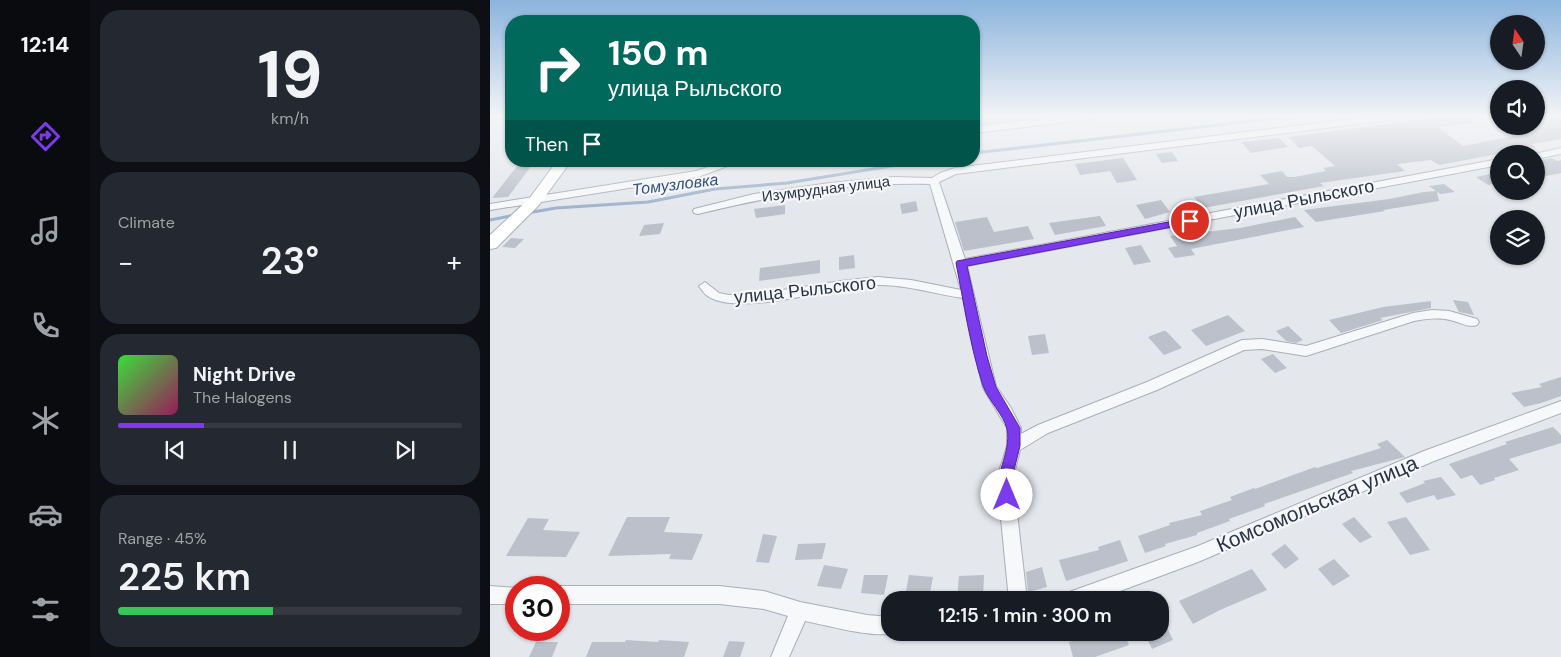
<!DOCTYPE html>
<meta charset="utf-8">
<style>
body{margin:0;font-family:"DM Sans",sans-serif;background:#242831;color:#f1f3f6;height:100vh;display:flex;flex-direction:column;font-size:19px;white-space:nowrap}
*{box-sizing:border-box;margin:0}
p{font-size:16px;color:#9ea1a6}
.icon{flex:none;width:28px;height:28px;fill:none;stroke:currentColor;stroke-width:2;stroke-linecap:round;stroke-linejoin:round}
.map{position:relative;flex:1;overflow:hidden}
.sheet{display:flex;flex-direction:column;gap:10px;padding:10px;background:#0d0f14;width:400px}
.sheet>*{flex:none}
.hud{position:absolute;left:15px;top:15px;width:475px;height:152px;border-radius:20px;box-shadow:0 1px 4px #0004;background:#00695c;color:#fff;overflow:hidden}
.needle{width:32px;rotate:347deg}
.buttons{position:absolute;left:1000px;top:15px;display:grid;gap:10px}
.buttons a{display:grid;place-items:center;width:55px;height:55px;border-radius:50%;background:#171b24;box-shadow:0 1px 4px #0004;font-size:25px}
.speed{position:absolute;left:15px;top:576px;display:flex;gap:10px;font-size:25px;font-weight:700;text-align:center}
.speed>*{display:grid;place-content:center;width:65px;height:65px;border-radius:50%;background:#171b24;box-shadow:0 1px 4px #0004;line-height:1}
.speed .limit{border:8px solid #d22;background:#fff;color:#111}
.pin{position:absolute;display:grid;place-items:center;width:42px;height:42px;color:#fff;margin:-21px;border:2px solid #fff;border-radius:50%;box-shadow:0 1px 5px #0007}
.me{position:absolute;width:55px;margin:-28px;rotate:0deg;stroke-linejoin:round;filter:drop-shadow(0 0 4px #0008)}
.turn{display:flex;align-items:center;gap:18px;height:105px;padding:0 20px;font-size:22px}
.turn .icon{width:65px;height:65px;stroke-width:2.5}
.turn b{display:block;font-size:35px;line-height:42px}
.then{display:flex;align-items:center;height:48px;padding:0 20px;background:#0003;gap:10px;font-size:19px}
.big{font-size:38px;font-weight:600;line-height:1.1}
.sheet .tile{flex:1;display:flex;flex-direction:column;justify-content:center;gap:8px;min-width:0;padding:0 18px;border-radius:20px;background:#242831}
.sheet .dial{align-items:center;gap:0}
.dial b{font-size:65px;line-height:1}
.song{display:flex;align-items:center;gap:15px}
.cover{width:60px;height:60px;border-radius:8px;background:linear-gradient(135deg,hsl(120 70% 55%),hsl(330 70% 35%))}
.played{height:5px;border-radius:2px;background:linear-gradient(90deg,#7c3aed 25%,#363941 25%)}
.keys{display:flex;justify-content:space-around;direction:ltr}
.heat{display:flex;justify-content:space-between;align-items:center;font-size:28px;direction:ltr}
.charge{height:8px;border-radius:4px;background:linear-gradient(90deg,#34c759 45%,#363941 0)}
.trip{position:absolute;left:391px;top:591px;width:288px;height:50px;border-radius:20px;background:#171b24;box-shadow:0 1px 4px #0004;font-weight:600;line-height:50px;text-align:center}
main{display:flex;flex:1;min-height:0}
.menu{display:flex;flex-direction:column;width:90px;justify-content:space-around;align-items:center;background:#090b0e;color:#9ea1a6}
.menu .icon{width:35px;height:35px}
.menu .active{color:#7c3aed}
.menu b{font-size:22px;color:#f1f3f6}
.map>svg:first-child{display:block}
.green{fill:#c9d6c5}
.lines{fill:none;stroke-linecap:round;stroke-linejoin:round}
.stream{stroke:#9fb4cc;stroke-width:3}
.building{fill:#bbc0ca}
.street-casing{stroke:#a9aeb7;stroke-width:2}
.secondary-casing{stroke:#a9aeb7;stroke-width:2}
.street{fill:#f7f8fa;fill-rule:evenodd}
.secondary{fill:#fff;fill-rule:evenodd}
.route{fill:#7c3aed;stroke:#51269a}
.labels{text-anchor:middle;stroke-width:4.5;stroke-linejoin:round;paint-order:stroke}
.far-street-label{font-size:15px;fill:#2b3445;stroke:#f4f6f9}
.far-water-label{font-size:16px;font-style:italic;fill:#34527a;stroke:#f4f6f9}
.street-label{font-size:18px;fill:#2b3445;stroke:#f4f6f9}
.near-street-label{font-size:21px;fill:#2b3445;stroke:#f4f6f9}
</style>
<main>
<nav class="menu">
<b>12:14</b>
<svg class="icon active" aria-label="directions" viewBox="0 0 24 24"><path d="M12 3l9 9-9 9-9-9zM9 14v-3h6M13 9l2 2-2 2"/></svg>
<svg class="icon" aria-label="music" viewBox="0 0 24 24"><path d="M9 18V5l10-2v13"/><circle cx="6" cy="18" r="3"/><circle cx="16" cy="16" r="3"/></svg>
<svg class="icon" aria-label="phone" viewBox="0 0 24 24"><path d="M5 4h4l2 5-3 2q2 4 5 5l2-3 5 2v4C11 20 4 13 5 4z"/></svg>
<svg class="icon" aria-label="climate" viewBox="0 0 24 24"><path d="M12 3v18M4 7l16 10M4 17L20 7"/></svg>
<svg class="icon" aria-label="car" viewBox="0 0 24 24"><path d="M5 17H2v-5l4-1 3-4h7l3 4 3 1v5h-3M9 17h6M6 11h13"/><circle cx="7" cy="17" r="2"/><circle cx="17" cy="17" r="2"/></svg>
<svg class="icon" aria-label="filters" viewBox="0 0 24 24"><path d="M4 7h16M4 17h16"/><circle cx="9" cy="7" r="2"/><circle cx="15" cy="17" r="2"/></svg>
</nav>
<section class="sheet">
<div class="tile dial"><b>19</b><p>km/h</p></div>
<div class="tile"><p>Climate</p>
<div class="heat"><a>−</a><b class="big">23°</b><a>+</a></div>
</div>
<div class="tile">
<div class="song"><i class="cover"></i><div><b>Night Drive</b><p>The Halogens</p></div></div>
<div class="played"></div>
<div class="keys"><svg class="icon" aria-label="previous" viewBox="0 0 24 24"><path d="M18 5L8 12l10 7zM5 5v14"/></svg><svg class="icon" aria-label="pause" viewBox="0 0 24 24"><path d="M8 5v14M16 5v14"/></svg><svg class="icon" aria-label="next" viewBox="0 0 24 24"><path d="M6 5l10 7-10 7zM19 5v14"/></svg></div>
</div>
<div class="tile"><p>Range · 45%</p><b class="big">225 km</b><div class="charge"></div></div>
</section>
<div class="map">
<svg width="1071" height="657" viewBox="0 0 1071 657">
<rect width="100%" height="100%" fill="#e4e7ec"/>
<path class="green" d="M484,116H571L484,126Z"/>
<g class="lines">
<path class="stream" d="M484,153L806,116
M37,213L66,208L158,202L225,189L297,183L432,161
M0,220L25,215"/>
</g>
<path class="building" d="M958,116H981L982,123L948,127L973,146L1033,134L1019,126H1046V116H1071V139L1041,144L1046,147L949,165L941,160L907,164L915,171L830,183L834,186L713,208L704,197L779,184L770,175L792,171L797,177H804L836,171L833,168L845,166L822,146L809,148L798,137Z
M789,138L798,147L761,153L751,142Z
M682,152L688,161L672,163L666,154Z
M633,158L647,180L627,183L620,171L590,175L585,164Z
M1062,158L1067,161L1071,160V173L1046,178V161Z
M31,161H45L18,197L2,198Z
M1001,174L1009,179V183L998,185L986,177Z
M954,184L965,192L951,194L947,192L949,201L893,210L895,211L826,222L814,210L899,199L934,192L946,191L939,186Z
M671,200L680,212L655,219L646,205Z
M426,201L428,211L412,214L410,204Z
M295,205V214L266,218L264,209Z
M610,216L616,226L565,235L559,223Z
M497,217L504,232L538,226L544,239L474,251L465,222Z
M805,217L814,227L701,249L705,255L685,258L678,248L687,246L680,236L750,228Z
M174,223L170,234L149,236L154,225Z
M21,238L34,239L25,248L12,247Z
M651,245L661,262L644,265L635,248Z
M364,255L365,268L349,270V257Z
M330,260V273L269,281L270,268Z
M963,300L978,302L984,315L969,312Z
M941,301V308L890,318L893,320L851,333L839,320L893,307Z
M738,315L755,331L716,346L701,330Z
M798,326L813,340L806,343L796,341L786,331Z
M673,331H676L692,348L674,355L658,337Z
M555,334L559,353L542,355L538,336Z
M783,354L797,368L785,373L771,359Z
M1071,377V396L1051,403L1034,407L1021,393L1052,387L1049,384Z
M1063,427L1071,435V443L1019,459L1029,470L1004,478L1005,480L990,485L982,475L971,479L959,464L1017,444L1015,442Z
M897,440L915,457L861,471L863,473L774,504L775,506L739,519L740,521L707,533V535L675,544L676,546L655,553L648,536L680,525L679,523L712,515L710,511L742,500L740,497L764,488L765,489L825,467L827,468L891,448L887,444Z
M951,477L966,495L947,500L944,495L917,503L909,493L935,483L933,481Z
M137,517H180L174,532L213,534L202,560L179,559L181,554L118,556Z
M864,517L882,537L870,543L852,524Z
M916,517L940,550L920,555L897,522Z
M38,518L59,519L53,530L90,532L76,557L16,556Z
M273,534L287,536L279,563L266,562Z
M630,540L638,561L576,581L569,560L609,550L608,547Z
M336,543L332,559L305,560L308,544Z
M795,544L809,559L795,569L781,554Z
M844,559L860,576L843,586L828,569Z
M334,565L358,569L351,589L327,586Z
M552,567L557,587L538,592L536,572Z
M762,569L777,590L730,610L703,624L689,601Z
M374,575H398L394,595L371,593Z
M419,575L443,577L439,599L415,597Z
M494,575L493,600L467,598L469,576Z
M670,613L683,640L662,649L654,632H670Z
M611,632H634L639,645L605,657H583L579,642Z
M136,640L168,642L169,640L199,642L194,657H96L102,642H135Z
M239,641L255,642L250,657H233Z
M46,642H68L62,657H39Z"/>
<g class="lines">
<g class="street-casing">
<path id="street" d="M577,116H605L601,119L484,133V127Z
M886,116H913L909,119L466,174L449,182L475,259L1009,159V165L477,266L506,386L521,408L531,428V434L548,425L657,382L752,340L772,339L816,346L923,313L942,310L959,311L987,319L989,322L987,325C979,328 969,322 960,320C948,317 936,319 924,321L816,356L772,349L754,350L667,390L558,433L530,450L523,478L537,600H519L507,478L517,446V428L493,388L473,298C444,294 415,284 386,285C343,287 259,314 223,299C217,297 212,291 209,286L215,282L229,293L239,295L279,292L351,281L388,277L421,280L471,290L440,184C362,182 284,195 208,214L204,213L203,211L204,209L264,194L340,183L404,177L442,178L450,173L465,168Z
M1071,148V154L1046,159V154H1044Z
M237,161H251L208,177L0,210V204L206,171Z
M1071,401V413L944,461L708,562L606,600H573L576,594L582,591L708,546L934,451Z
M0,586L29,588H26V604H0Z
M69,586H229L274,591L310,602L377,615L400,617V632H406C388,640 336,625 315,621L299,657H281L298,616L274,609L229,604H69V588H66Z"/>
</g>
<g class="secondary-casing">
<path id="secondary" d="M67,161H81L49,205L6,248L0,249V235L39,199Z"/>
</g>
<use href="#street" class="street"/>
<use href="#secondary" class="secondary"/>
</g>
<linearGradient id="sky" x2="0" y2="1"><stop stop-color="#8bb4dd"/><stop offset="0.56" stop-color="#f3f4f6"/><stop offset="1" stop-color="#f3f4f6" stop-opacity="0"/></linearGradient>
<rect width="1071" height="208" fill="url(#sky)"/>
<path class="route" d="M700,218L704,221L703,223L477,266L497,356L506,387L530,428V446L522,478L524,495L522,500L517,502L512,500C501,476 522,454 517,429C514,415 498,400 493,386C480,346 474,304 466,263L467,261Z"/>
<g class="labels">
<g class="far-street-label">
<text transform="translate(336 189) rotate(-7)" y="5">Изумрудная улица</text>
</g>
<g class="far-water-label">
<text transform="translate(185 184) rotate(-7)" y="6">Томузловка</text>
</g>
<g class="street-label">
<text transform="translate(814 199) rotate(-11)" y="6">улица Рыльского</text>
<text transform="translate(315 290) rotate(-6)" y="6">улица Рыльского</text>
</g>
<g class="near-street-label">
<text transform="translate(827 504) rotate(-23)" y="7">Комсомольская улица</text>
</g>
</g>
</svg>
<div class="buttons">
<a><svg class="needle" viewBox="-14 -14 28 28"><path d="M0-13l5 13h-10z" fill="#e53935"/><path d="M0 13l5-13h-10z" fill="#9ea1a6"/></svg></a>
<a><svg class="icon" aria-label="sound" viewBox="0 0 24 24"><path d="M4 9h4l5-4v14l-5-4H4zM17 9q2 3 0 6"/></svg></a>
<a><svg class="icon" aria-label="search" viewBox="0 0 24 24"><circle cx="10" cy="10" r="6"/><path d="M15 15l6 6"/></svg></a>
<a><svg class="icon" aria-label="layers" viewBox="0 0 24 24"><path d="M12 4l9 5-9 5-9-5zM3 14l9 5 9-5"/></svg></a>
</div>
<div class="speed"><div class="limit">30</div></div>
<div class="pin" style="left:700px;top:221px;background:#d93025"><svg class="icon" aria-label="arrive" viewBox="0 0 24 24"><path d="M6 21V4h12l-3 4 3 4H6"/></svg></div>
<svg class="me" style="left:517px;top:495px" viewBox="-20 -20 40 40"><circle r="19" fill="#fff"/><path d="M0-13L10 11 0 6-10 11z" fill="#7c3aed"/></svg>
<div class="trip">12:15 · 1 min · 300 m</div>
<div class="hud">
<div class="turn"><svg class="icon" aria-label="right" viewBox="0 0 24 24"><path d="M7 20v-9h11M14 6l5 5-5 5"/></svg><div><b>150 m</b>улица Рыльского</div></div>
<div class="then">Then<svg class="icon" aria-label="arrive" viewBox="0 0 24 24"><path d="M6 21V4h12l-3 4 3 4H6"/></svg></div>
</div>
</div>
</main>
